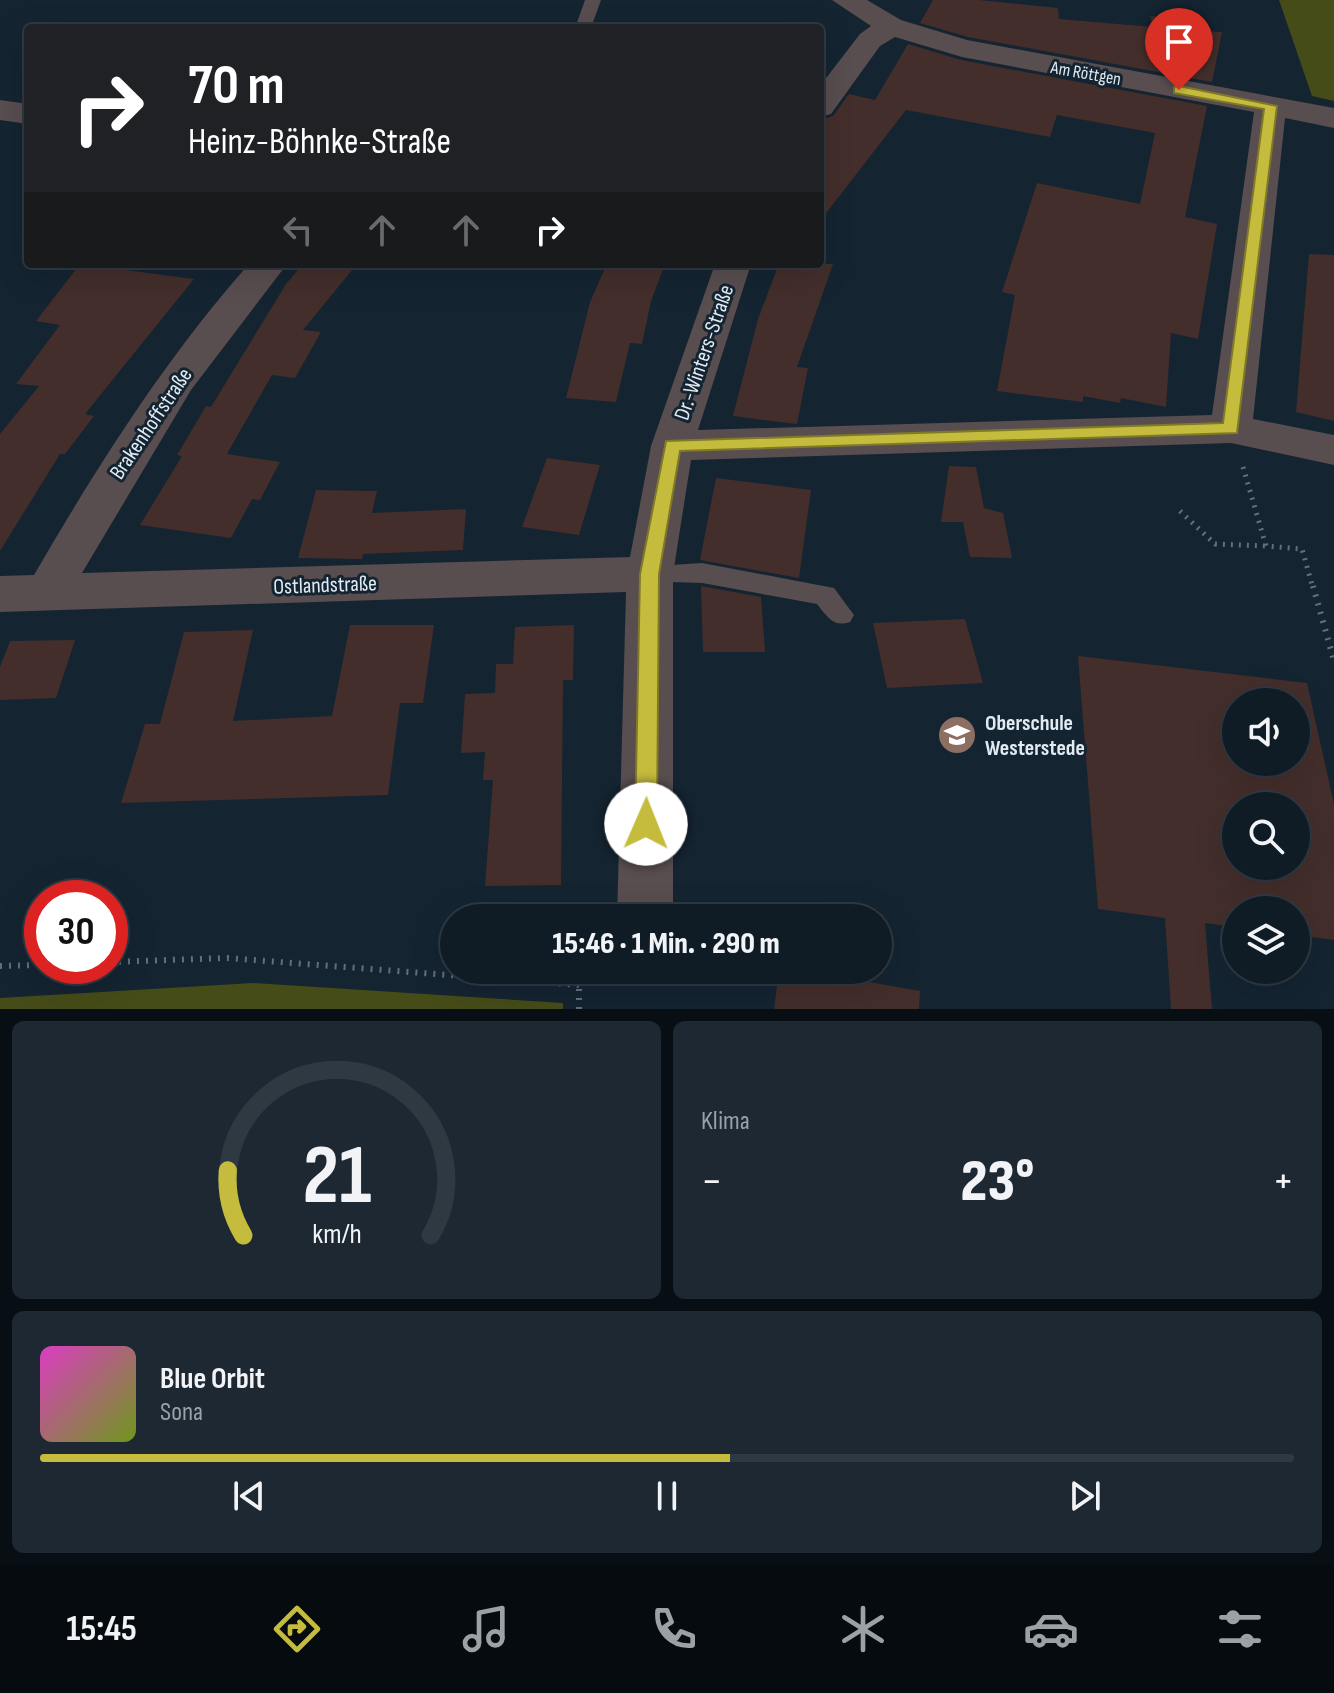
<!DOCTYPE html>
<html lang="de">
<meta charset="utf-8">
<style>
body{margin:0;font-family:"Sofia Sans Condensed",sans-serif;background:#1d2832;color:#f1f3f6;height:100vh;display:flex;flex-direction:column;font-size:30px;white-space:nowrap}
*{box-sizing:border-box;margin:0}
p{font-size:26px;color:#9ba1a7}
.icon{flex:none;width:44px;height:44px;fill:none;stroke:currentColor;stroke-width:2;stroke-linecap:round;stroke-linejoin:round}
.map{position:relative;height:1009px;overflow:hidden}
.details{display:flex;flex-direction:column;gap:12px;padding:12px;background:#080f14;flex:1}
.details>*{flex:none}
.guide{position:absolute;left:24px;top:24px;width:800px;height:244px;border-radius:8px;box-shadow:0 8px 32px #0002,0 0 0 2px #2f3942;background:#202124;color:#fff;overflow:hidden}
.buttons{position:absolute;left:1222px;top:688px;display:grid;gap:16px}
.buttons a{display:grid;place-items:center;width:88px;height:88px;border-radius:50%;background:#0f1b25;box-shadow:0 8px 32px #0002,0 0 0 2px #2f3942;font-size:40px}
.speed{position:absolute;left:24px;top:880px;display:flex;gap:16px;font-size:40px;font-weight:700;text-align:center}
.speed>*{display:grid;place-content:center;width:104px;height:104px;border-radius:50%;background:#0f1b25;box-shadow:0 8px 32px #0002,0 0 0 2px #2f3942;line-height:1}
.speed .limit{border:12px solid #d22;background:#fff;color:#111}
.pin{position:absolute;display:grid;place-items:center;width:68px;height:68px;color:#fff;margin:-82px -34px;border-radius:50% 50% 50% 0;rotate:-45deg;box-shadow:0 0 8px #0007}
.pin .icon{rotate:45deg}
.me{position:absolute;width:88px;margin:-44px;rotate:1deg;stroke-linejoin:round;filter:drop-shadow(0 0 6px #0008)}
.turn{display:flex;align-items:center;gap:28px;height:168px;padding:0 32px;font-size:36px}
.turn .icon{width:104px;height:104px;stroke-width:2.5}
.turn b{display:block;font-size:56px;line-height:68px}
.lanes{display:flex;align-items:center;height:76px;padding:0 32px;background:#0003;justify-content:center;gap:40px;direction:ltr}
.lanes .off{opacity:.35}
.big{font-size:60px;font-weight:800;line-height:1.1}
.details .card{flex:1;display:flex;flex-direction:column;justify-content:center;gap:12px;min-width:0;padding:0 28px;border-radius:12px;background:#1d2832}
.details .dial{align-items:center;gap:0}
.dial svg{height:208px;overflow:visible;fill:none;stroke:#2f3942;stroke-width:7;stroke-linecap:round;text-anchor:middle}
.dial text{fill:#f1f3f6;stroke:none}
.song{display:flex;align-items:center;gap:24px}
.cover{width:96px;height:96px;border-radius:12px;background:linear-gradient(135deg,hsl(310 70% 55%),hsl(80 70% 35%))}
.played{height:8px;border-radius:4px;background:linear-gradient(90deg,#c5bc3d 55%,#2f3942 55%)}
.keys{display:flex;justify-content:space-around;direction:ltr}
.heat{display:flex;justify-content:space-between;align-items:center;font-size:44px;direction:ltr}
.details .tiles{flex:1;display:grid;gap:12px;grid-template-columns:1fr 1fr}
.card:last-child{grid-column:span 2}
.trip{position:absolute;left:440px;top:904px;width:452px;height:80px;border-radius:40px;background:#0f1b25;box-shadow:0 8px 32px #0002,0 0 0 2px #2f3942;font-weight:800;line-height:80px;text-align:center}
.tab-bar{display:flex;height:128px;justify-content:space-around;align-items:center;background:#060b0f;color:#9ba1a7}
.tab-bar .icon{width:56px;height:56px}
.tab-bar .active{color:#c5bc3d}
.tab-bar b{font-size:36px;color:#f1f3f6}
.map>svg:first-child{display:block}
.green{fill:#454c18}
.building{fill:#432e2b;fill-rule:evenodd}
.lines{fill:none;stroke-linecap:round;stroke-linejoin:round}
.path-far1{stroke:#62707c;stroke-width:5;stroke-dasharray:2 6;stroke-linecap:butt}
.path{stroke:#62707c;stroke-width:6;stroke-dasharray:2 7;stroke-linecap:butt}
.lane{fill:#584d4f;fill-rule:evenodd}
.street{fill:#584d4f;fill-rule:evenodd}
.route{fill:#c5bc3d;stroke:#807a28;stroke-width:2}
.labels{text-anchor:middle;stroke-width:6;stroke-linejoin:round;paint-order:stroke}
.far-street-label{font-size:18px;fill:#e1ebf4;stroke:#142431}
.street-label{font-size:22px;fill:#e1ebf4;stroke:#142431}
.poi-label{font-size:22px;font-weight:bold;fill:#e1ebf4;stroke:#142431;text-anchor:start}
</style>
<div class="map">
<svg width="1334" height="1009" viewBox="0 0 1334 1009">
<rect width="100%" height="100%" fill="#142431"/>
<path class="green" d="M1279,0H1334V101L1312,96Z
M253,983L563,1003V1009H0V998Z"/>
<path class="building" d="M933,0H979L1058,8L1059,19L1153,27L1150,16L1183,18L1186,30L1222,32L1212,82L968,37L920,23Z
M908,44L961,60L1207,106L1185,217L1217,224L1198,339L1171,333L1166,407L1121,398L1120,403L1083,396V402L997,391L1015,295L1002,292L1037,183L1140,204L1155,133L1057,115L1050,137L906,110L820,221V120L833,116L849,94L875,100Z
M1309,254L1334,255V421L1296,412Z
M80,264L194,279L85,414L94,416L65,454H60L0,551V434L39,386L16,384L60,325L36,321Z
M303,264H357L303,330L321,332L295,378L272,375L227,454L280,462L260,500L252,499L231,538L140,525L182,456L177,455L206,406L211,407L286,284Z
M607,264H665L651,301L642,344L630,343L616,402L566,398L590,302Z
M779,264H833L797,367L808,368L797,424L733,416L758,319Z
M547,458L600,465L579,535L522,527Z
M949,466L976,467L984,508L1003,513L1012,558L970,557L963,522H941Z
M716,478L811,490L799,578L700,560Z
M316,490L377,491L372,513L466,509L463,550L363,554L362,559L298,558Z
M701,586L761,597L765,652H703Z
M965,619L983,683L887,688L873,623Z
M350,625H434L423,703H400L388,795L121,803L145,724H160L184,632L253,630L233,721L332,716Z
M574,625L573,680H563L561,885L485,886L493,780H483L485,752L461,753L465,694L495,693L496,664H513L515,627Z
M75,640L56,698L0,700V667L10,641Z
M1078,656L1307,683L1334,804V940L1296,935V910H1236V927L1205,923L1212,1009H1171L1165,918L1098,909ZM1236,702H1296V762H1236ZM1236,806H1296V866H1236Z
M779,970H801L920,991L919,1009H774Z"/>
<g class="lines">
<path class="path-far1" d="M1243,467L1266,546L1302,549L1313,588
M1180,511L1215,544L1266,546"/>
<path class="path" d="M1313,586L1334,661
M110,962L227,958L579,985
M0,966L42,965
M579,1009V985L595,970"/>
<path class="lane" d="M585,0H601L591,28H575Z
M702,563L834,588L854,615L850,622C833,628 827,616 817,604L702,583L641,581L637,574L641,567Z"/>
<path class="street" d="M832,0H867L901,20L967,40L1334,108V128L1285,118L1253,419L1334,435V465L1231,443L691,460L673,574V918H617L626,592L0,612V576L34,575C98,465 165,359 249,264H287L191,390L82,573L630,557L651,446L715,264H751L698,430L1212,415L1254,112L962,57L895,37L880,46L831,114L820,117V86L860,34L871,26Z
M0,100L28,104V124L0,120Z"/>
</g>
<path class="route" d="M1179,86L1277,106L1237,433L680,451L659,574L657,824L654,831L646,834L638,831L635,824L640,574L666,441L1223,423L1264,109L1174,93V87Z"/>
<defs>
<g id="school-disc" transform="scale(2)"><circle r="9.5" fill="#8d6e63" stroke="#142431"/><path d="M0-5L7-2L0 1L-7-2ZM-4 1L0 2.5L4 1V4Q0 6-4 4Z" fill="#fff"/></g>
</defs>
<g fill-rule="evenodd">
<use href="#school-disc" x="957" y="735"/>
</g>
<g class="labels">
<g class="far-street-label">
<text transform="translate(1086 73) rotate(10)" y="6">Am Röttgen</text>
</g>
<g class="street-label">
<text transform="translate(703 352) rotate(-71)" y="8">Dr.-Winters-Straße</text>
<text transform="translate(150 423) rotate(-56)" y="8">Brakenhoffstraße</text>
<text transform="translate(325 584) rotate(-2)" y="8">Ostlandstraße</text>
</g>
<g class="poi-label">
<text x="985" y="730">Oberschule<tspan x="985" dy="25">Westerstede</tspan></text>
</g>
</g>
</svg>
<div class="buttons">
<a><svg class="icon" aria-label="sound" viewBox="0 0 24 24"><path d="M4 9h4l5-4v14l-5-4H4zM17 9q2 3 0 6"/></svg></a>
<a><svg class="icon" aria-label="search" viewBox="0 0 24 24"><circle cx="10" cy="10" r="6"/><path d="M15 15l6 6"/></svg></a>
<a><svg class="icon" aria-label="layers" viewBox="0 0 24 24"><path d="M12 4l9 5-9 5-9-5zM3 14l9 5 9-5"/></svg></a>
</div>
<div class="speed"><div class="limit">30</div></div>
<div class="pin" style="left:1179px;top:90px;background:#d93025"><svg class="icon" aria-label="arrive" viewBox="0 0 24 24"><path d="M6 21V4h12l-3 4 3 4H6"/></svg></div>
<svg class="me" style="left:646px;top:824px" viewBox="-20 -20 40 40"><circle r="19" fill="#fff"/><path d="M0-13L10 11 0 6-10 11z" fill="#c5bc3d"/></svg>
<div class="trip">15:46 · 1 Min. · 290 m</div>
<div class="guide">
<div class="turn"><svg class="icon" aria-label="right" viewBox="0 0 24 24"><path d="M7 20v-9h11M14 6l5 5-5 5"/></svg><div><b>70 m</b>Heinz-Böhnke-Straße</div></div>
<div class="lanes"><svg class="icon off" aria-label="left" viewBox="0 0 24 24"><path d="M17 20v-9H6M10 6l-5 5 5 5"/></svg><svg class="icon off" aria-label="ahead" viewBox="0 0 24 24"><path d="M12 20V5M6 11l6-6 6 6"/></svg><svg class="icon off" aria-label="ahead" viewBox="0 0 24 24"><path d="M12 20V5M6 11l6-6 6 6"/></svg><svg class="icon" aria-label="right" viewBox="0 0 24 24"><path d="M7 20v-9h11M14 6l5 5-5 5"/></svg></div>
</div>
</div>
<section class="details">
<div class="tiles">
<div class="card dial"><svg viewBox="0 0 100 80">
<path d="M14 69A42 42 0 1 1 86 69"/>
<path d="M14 69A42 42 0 0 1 8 44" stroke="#c5bc3d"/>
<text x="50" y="56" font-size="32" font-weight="700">21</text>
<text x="50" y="72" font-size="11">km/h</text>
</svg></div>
<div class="card"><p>Klima</p>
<div class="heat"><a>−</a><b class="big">23°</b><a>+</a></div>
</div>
<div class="card">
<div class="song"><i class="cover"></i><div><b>Blue Orbit</b><p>Sona</p></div></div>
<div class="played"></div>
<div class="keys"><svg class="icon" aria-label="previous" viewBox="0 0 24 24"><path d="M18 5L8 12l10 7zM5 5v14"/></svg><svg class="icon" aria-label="pause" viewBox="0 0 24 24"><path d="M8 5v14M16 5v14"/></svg><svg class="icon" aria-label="next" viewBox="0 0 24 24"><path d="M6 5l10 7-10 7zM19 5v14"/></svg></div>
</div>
</div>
</section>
<nav class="tab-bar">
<b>15:45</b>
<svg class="icon active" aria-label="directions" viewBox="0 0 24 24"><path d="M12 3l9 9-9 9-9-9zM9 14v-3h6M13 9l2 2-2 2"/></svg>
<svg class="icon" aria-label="music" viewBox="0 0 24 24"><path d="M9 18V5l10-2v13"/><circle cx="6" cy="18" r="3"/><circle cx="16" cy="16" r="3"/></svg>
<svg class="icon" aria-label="phone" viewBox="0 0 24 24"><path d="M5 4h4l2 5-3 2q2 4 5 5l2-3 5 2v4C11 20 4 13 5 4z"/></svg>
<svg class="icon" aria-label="climate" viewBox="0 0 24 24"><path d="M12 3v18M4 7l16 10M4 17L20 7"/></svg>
<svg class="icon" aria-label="car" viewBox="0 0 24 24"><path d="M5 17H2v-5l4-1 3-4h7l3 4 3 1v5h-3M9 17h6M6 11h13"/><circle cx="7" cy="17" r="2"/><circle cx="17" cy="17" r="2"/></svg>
<svg class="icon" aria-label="filters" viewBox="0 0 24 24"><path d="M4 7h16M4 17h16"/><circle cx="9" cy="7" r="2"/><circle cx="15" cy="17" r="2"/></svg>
</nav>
